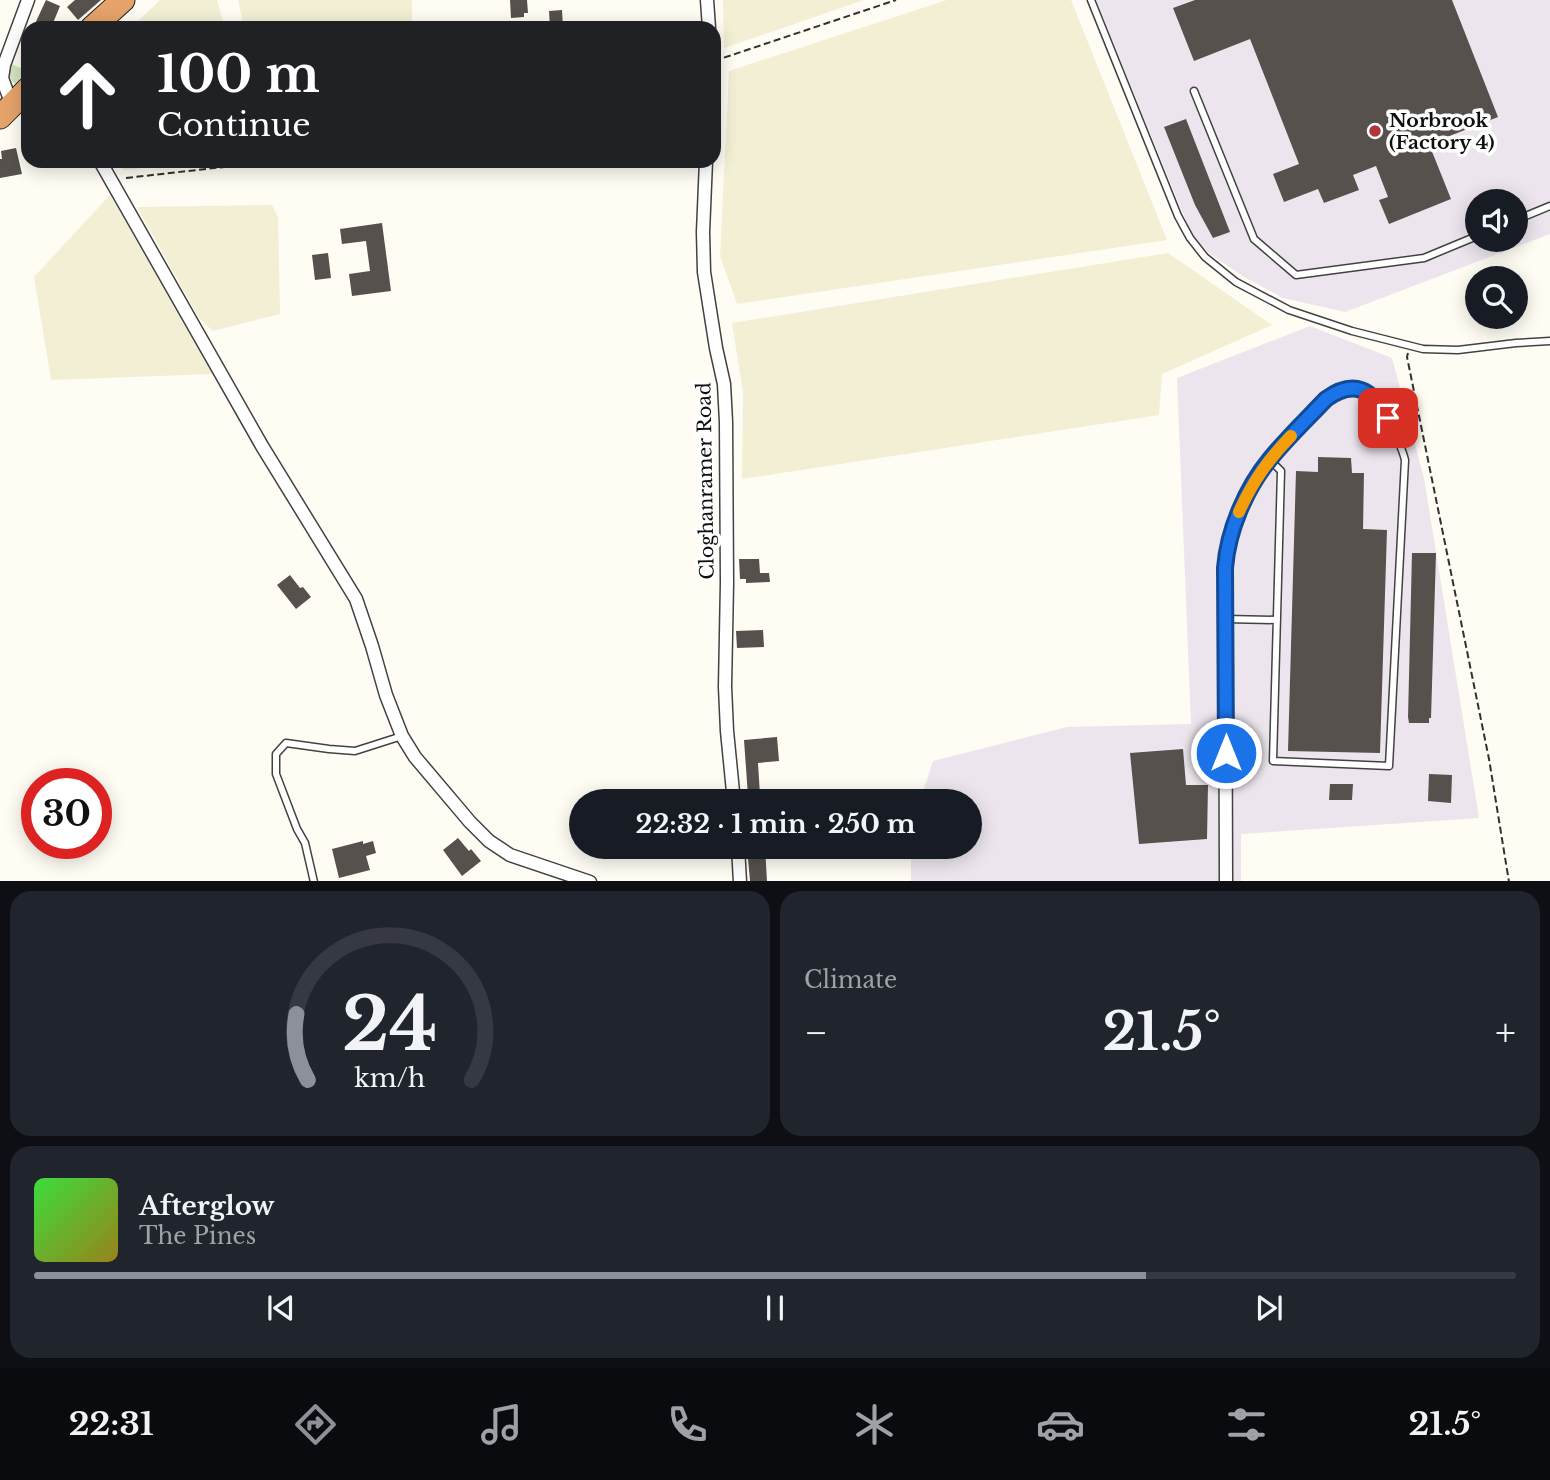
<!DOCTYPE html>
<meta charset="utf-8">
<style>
body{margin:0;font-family:"Libre Baskerville",serif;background:#20242c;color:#f1f3f6;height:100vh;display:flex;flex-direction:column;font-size:26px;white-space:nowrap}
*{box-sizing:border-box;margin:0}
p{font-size:23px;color:#9ea1a6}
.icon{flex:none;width:38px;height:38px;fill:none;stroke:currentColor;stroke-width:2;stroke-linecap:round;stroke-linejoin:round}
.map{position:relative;height:881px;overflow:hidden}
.side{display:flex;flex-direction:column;gap:10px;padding:10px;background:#0d0f14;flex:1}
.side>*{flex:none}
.guide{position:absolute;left:21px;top:21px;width:700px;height:147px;border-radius:21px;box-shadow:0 4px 18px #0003;background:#202124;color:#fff;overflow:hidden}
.tools{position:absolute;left:1465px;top:189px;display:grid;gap:14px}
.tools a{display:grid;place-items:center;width:63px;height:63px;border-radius:50%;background:#171b24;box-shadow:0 4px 18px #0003;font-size:35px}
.speed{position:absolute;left:21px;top:768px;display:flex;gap:14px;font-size:35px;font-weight:700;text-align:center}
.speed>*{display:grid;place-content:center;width:91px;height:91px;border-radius:50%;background:#171b24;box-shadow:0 4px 18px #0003;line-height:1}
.speed .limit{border:10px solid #d22;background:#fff;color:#111}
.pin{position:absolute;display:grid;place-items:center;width:60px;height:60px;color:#fff;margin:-30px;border-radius:14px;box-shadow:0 4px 10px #0006}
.me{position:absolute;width:77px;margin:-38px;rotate:0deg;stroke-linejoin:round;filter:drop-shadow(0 0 5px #0008)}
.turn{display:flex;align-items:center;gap:24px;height:147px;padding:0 21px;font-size:32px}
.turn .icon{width:91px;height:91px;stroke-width:2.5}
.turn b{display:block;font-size:49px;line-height:60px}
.big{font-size:52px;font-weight:700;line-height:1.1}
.side .widget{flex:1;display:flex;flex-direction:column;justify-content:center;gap:10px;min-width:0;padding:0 24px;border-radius:21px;background:#20242c}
.side .dial{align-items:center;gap:0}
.dial svg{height:182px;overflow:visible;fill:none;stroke:#363941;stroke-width:7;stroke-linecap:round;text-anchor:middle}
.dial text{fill:#f1f3f6;stroke:none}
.song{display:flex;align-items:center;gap:21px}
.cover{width:84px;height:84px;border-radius:10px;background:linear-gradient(135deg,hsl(120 70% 55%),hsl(50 70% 35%))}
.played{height:7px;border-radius:4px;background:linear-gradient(90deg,#8c9099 75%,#363941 75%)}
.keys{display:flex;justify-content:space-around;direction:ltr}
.heat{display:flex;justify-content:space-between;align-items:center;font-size:38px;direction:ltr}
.side .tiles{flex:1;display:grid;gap:10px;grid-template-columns:1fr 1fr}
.widget:last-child{grid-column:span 2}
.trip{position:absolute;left:569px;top:789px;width:413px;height:70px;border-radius:35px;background:#171b24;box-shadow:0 4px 18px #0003;font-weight:700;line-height:70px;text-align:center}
.tabs{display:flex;height:112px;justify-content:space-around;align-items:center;background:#090b0e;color:#9ea1a6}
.tabs .icon{width:49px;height:49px}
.tabs .current{color:#8c9099}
.tabs b{font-size:32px;color:#f1f3f6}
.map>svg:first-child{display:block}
.industrial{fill:#ece5ed;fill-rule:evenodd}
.farmland{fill:#f2efd5}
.green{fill:#d3e5bf}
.building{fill:#57514d}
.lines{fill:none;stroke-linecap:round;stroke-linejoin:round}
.lane-casing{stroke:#424242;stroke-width:9}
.street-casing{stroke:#424242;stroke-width:15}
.highway-casing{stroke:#202020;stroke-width:25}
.path{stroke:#313131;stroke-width:2;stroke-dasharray:7 3.5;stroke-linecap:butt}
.lane{stroke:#fff;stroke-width:6}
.street{stroke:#fff;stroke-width:12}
.highway{stroke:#e5a36a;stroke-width:23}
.route-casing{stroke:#114b97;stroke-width:18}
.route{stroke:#1a73e8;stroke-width:12}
.slow{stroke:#f59e0b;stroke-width:12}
.poi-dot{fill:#b1353a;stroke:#fff;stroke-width:2.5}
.labels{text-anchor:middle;stroke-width:7;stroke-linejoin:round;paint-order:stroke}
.poi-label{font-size:19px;font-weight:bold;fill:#0f0f0f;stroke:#fff;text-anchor:start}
.street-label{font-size:19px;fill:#0f0f0f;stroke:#fff}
</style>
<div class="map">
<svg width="1550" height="882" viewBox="0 0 1550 882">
<rect width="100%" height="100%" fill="#fefcf3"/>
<path class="industrial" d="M1096,0H1550V234L1345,312L1283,298L1244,277L1209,253L1191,233ZM1477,201H1516V240H1477Z
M1310,326L1392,358L1424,478L1479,818L1241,834V881H911V847H970V802L920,801L933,761L1067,727L1191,724L1177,378Z"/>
<path class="farmland" d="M160,0H217L225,28H131Z
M238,0H412V28H244Z
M723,0H864L724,48Z
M947,0H1071L1167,240L737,304L720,256L729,71Z
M118,161H207L124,170Z
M110,195L212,374L51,380L34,277Z
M272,205L278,217L280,314L213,331L199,318L137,207Z
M1168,253L1272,325L1162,374L1159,415L742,479L743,392L732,323Z"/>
<path class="green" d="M9,63L28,71V79L21,85H16C8,77 7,73 9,63Z"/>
<path class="building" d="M46,0L60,6L51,28H33Z
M75,0H101L78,20L67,7Z
M510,0H527L528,13H524V17L511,18Z
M1195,0H1452L1498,117L1429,144L1451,199L1389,224L1379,200L1388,197L1376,166L1353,175L1359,190L1324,203L1318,189L1284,202L1273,174L1299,164L1250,39L1194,61L1173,8Z
M562,10L563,28H550L549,11Z
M1186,119L1230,232L1213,238L1195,205L1164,127Z
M16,148L22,174L0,178V159H2L1,151Z
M382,223L391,291L352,296L349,274L370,271L366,241L342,244L340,229Z
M328,253L331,278L315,280L312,255Z
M1318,457L1351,458L1352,473H1364L1363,529L1387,530L1380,753L1288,751L1296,471L1318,472Z
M1412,553H1436L1431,718H1429V723H1409L1408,717Z
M739,559H759L760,573H769L770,582L746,583V579H740Z
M290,575L300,588L303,587L311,597L296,609L277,585Z
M763,630L764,647L737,648L736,631Z
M777,737L779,761L758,763L760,795L748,796L744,740Z
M1183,749L1186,785H1208L1207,839L1139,844L1130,753Z
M1429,774L1452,775L1451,803L1428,801Z
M1330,784H1353L1352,800H1329Z
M458,838L469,851L471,849L481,861L462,876L443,850Z
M363,841V844L373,841L376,853L366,856L370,870L339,878L332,849Z
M747,847H765L767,881H750Z"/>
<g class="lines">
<g class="lane-casing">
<path id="lane" d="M1091,0L1178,216L1190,238L1205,257L1236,282L1289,310L1352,331L1423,349L1458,350L1516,343L1550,341
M1194,91L1254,239L1296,275L1424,258L1477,236
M1516,220L1550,206
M1225,568C1228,530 1246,488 1270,459C1287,438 1307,419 1326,399C1361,374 1378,396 1393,428C1397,439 1402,448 1405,460L1389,766L1273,761L1281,471L1269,459
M1225,619L1277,620
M314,882L305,843L297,829L276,774V754L286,743L329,749L355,751L402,736"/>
</g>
<g class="street-casing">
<path id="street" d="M707,0L709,28
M12,105L2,78L4,65L28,0
M100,161L262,446L356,599L372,646L386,695L402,736L415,757L470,822L489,841L510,855L590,882
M706,161L703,232L704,272L716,348L724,384L726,422L727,583L725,687L727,731L734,802
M1225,568L1226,882
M738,847L740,882"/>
</g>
<g class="highway-casing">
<path id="highway" d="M92,28L123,0
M0,117L28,89"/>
</g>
<path class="path" d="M714,61L896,0
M126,178L277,161
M1408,353L1407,357L1489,759L1509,882"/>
<use href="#lane" class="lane"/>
<use href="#street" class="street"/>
<use href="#highway" class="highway"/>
</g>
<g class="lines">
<g class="route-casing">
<path id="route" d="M1226,753L1225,568C1228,530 1246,488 1270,459C1287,438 1307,419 1326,399C1354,379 1372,389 1388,418"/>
</g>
<use href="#route" class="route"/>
<path class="slow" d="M1239,512C1253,481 1268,460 1291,436"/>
</g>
<circle class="poi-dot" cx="1375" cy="131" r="7"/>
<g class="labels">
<g class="poi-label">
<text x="1389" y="127">Norbrook<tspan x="1389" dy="22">(Factory 4)</tspan></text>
</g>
<g class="street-label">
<text transform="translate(705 481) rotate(-91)" y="7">Cloghanramer Road</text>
</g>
</g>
</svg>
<div class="tools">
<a><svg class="icon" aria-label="sound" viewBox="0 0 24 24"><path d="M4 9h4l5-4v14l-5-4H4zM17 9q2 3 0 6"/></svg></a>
<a><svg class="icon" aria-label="search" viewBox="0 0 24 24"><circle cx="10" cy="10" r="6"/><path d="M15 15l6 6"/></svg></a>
</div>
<div class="speed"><div class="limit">30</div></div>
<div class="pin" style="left:1388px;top:418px;background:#d93025"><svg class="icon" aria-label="arrive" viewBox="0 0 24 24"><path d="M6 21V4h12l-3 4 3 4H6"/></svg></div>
<svg class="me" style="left:1226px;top:753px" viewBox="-20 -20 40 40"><circle r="17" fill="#1a73e8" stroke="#fff" stroke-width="3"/><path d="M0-11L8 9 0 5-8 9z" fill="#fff"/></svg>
<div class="trip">22:32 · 1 min · 250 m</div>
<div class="guide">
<div class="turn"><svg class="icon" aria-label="ahead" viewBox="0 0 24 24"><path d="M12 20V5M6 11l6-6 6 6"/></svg><div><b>100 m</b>Continue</div></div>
</div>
</div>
<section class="side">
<div class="tiles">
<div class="widget dial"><svg viewBox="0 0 100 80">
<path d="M14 69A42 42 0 1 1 86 69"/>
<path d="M14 69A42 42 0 0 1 9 40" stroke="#8c9099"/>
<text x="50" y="56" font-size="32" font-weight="700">24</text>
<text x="50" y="72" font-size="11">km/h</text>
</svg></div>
<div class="widget"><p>Climate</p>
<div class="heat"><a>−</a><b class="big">21.5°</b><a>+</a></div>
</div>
<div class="widget">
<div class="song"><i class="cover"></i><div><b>Afterglow</b><p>The Pines</p></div></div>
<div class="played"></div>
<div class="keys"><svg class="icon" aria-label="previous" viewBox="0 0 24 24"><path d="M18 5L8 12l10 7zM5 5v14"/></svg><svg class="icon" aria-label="pause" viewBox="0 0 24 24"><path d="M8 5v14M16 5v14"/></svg><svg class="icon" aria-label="next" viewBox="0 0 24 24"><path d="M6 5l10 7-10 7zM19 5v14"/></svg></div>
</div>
</div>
</section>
<nav class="tabs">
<b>22:31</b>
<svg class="icon current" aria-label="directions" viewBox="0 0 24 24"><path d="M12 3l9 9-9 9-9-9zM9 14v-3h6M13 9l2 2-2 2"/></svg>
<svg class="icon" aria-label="music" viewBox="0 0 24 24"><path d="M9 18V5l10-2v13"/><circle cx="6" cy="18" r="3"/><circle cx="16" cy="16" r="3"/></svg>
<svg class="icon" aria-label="phone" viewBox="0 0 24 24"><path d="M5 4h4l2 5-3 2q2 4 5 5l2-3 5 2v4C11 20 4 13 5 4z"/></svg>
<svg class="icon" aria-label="climate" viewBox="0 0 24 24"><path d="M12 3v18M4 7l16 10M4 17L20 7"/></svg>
<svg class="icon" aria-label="car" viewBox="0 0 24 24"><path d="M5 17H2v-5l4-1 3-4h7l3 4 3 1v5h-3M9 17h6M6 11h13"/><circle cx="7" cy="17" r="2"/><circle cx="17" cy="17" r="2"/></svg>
<svg class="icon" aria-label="filters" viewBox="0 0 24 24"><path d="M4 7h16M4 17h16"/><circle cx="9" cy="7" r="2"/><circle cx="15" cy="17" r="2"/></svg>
<b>21.5°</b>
</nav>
